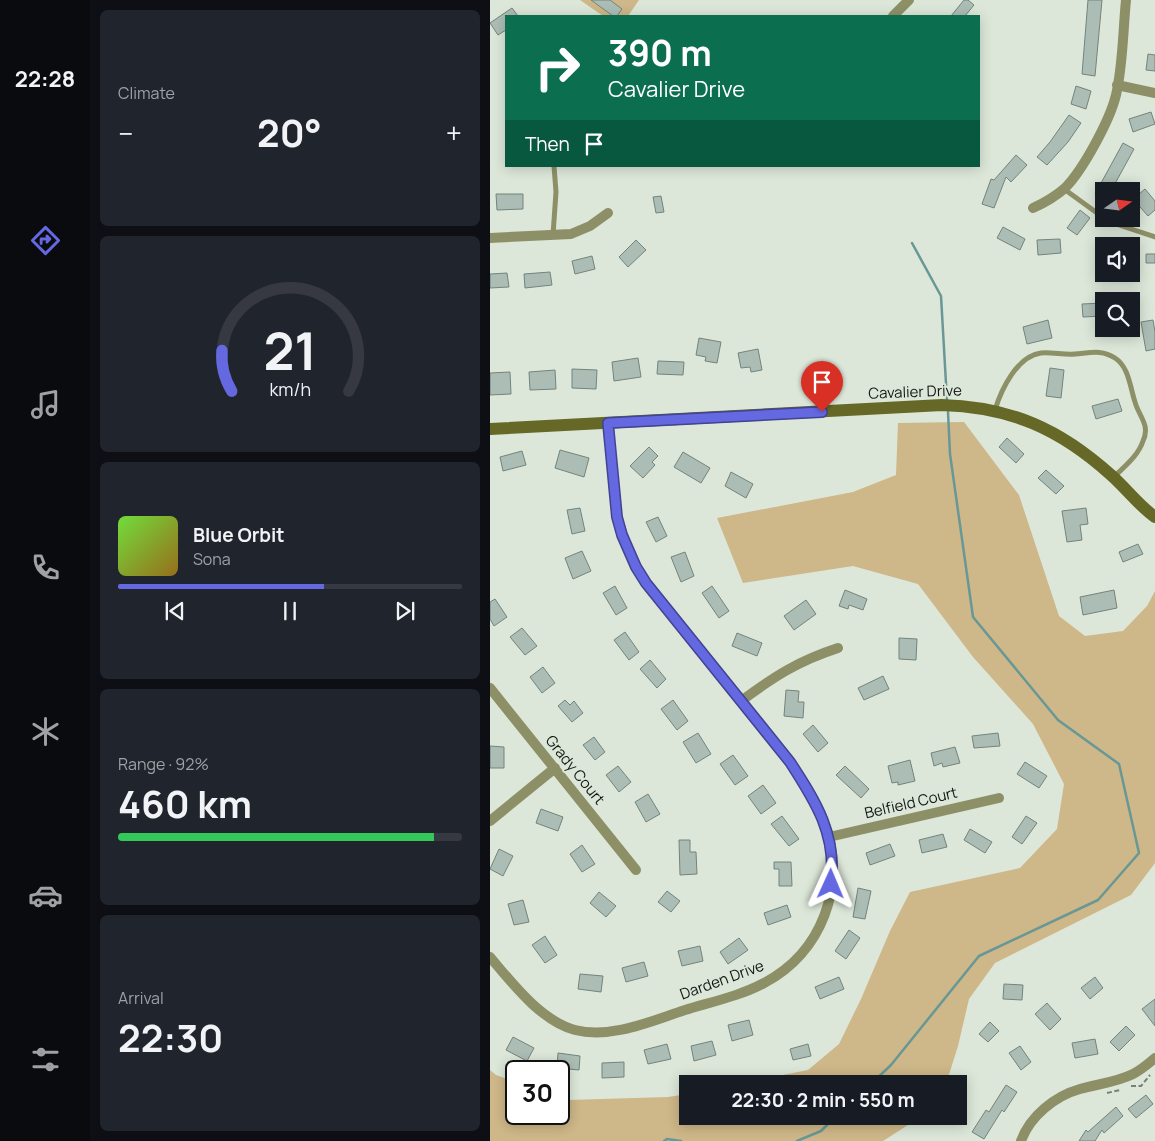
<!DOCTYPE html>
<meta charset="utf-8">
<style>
body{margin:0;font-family:Manrope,sans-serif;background:#20242c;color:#f1f3f6;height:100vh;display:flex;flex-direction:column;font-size:19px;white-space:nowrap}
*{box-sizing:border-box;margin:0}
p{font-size:16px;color:#9ea1a6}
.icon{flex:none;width:28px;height:28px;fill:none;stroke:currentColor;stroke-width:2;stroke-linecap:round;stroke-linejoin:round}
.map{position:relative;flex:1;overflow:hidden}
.panel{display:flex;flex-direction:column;gap:10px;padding:10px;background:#0d0f14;width:400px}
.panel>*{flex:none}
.guide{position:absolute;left:15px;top:15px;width:475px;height:152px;border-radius:0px;box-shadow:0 2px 12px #0003;background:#0b6e4f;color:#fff;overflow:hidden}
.needle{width:32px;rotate:76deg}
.buttons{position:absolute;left:605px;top:182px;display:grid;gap:10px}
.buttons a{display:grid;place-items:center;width:45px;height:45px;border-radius:0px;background:#171b24;box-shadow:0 2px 12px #0003;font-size:25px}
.speed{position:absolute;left:15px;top:1060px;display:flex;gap:10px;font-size:25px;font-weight:700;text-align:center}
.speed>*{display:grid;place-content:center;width:65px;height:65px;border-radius:50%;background:#171b24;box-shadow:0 2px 12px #0003;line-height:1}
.speed .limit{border:2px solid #111;border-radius:8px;background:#fff;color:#111}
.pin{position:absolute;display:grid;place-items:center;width:42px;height:42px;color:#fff;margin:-51px -21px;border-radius:50% 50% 50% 0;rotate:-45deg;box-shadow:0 0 5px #0007}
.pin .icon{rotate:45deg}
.me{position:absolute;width:55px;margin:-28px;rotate:1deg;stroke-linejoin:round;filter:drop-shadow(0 0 4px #0008)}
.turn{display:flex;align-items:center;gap:18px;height:105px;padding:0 20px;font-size:22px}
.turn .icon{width:65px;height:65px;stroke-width:2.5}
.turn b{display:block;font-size:35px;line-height:42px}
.then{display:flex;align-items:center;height:48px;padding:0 20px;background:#0003;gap:10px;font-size:19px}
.big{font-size:38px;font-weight:700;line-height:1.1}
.panel .card{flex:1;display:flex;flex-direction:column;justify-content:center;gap:8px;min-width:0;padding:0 18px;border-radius:8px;background:#20242c}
.panel .dial{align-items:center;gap:0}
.dial svg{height:130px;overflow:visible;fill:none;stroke:#363941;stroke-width:7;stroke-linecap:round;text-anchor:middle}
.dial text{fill:#f1f3f6;stroke:none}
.song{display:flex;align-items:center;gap:15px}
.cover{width:60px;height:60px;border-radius:8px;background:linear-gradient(135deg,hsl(100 70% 55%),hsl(40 70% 35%))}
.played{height:5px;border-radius:2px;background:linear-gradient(90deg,#6468e1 60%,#363941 60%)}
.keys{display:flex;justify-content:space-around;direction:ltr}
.heat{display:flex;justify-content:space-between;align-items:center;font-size:28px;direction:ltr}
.charge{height:8px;border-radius:4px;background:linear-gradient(90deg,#34c759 92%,#363941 0)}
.trip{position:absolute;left:189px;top:1075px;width:288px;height:50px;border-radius:0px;background:#171b24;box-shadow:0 2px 12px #0003;font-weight:700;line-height:50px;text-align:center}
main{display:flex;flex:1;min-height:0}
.menu{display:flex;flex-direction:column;width:90px;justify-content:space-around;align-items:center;background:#090b0e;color:#9ea1a6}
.menu .icon{width:35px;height:35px}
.menu .on{color:#6468e1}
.menu b{font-size:22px;color:#f1f3f6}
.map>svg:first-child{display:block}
.green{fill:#ceb788}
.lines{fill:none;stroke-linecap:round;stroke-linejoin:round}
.stream{stroke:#689896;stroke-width:2.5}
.building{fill:#acbdb5;stroke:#73847c}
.path{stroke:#798177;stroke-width:2;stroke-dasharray:5 2.5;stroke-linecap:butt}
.lane{stroke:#8d9067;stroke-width:5}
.street{stroke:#8d9067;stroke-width:10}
.secondary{stroke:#656826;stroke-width:12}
.route-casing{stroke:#414492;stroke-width:12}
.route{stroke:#6468e1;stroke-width:9}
.labels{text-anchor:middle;stroke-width:4;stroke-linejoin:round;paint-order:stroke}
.street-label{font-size:15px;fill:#131712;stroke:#dce7d9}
</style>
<main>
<nav class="menu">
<b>22:28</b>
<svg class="icon on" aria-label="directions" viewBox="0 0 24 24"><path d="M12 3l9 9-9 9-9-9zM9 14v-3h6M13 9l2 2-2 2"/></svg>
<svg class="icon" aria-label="music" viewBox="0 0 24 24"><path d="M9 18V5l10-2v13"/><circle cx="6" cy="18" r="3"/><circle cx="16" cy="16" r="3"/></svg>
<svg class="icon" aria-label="phone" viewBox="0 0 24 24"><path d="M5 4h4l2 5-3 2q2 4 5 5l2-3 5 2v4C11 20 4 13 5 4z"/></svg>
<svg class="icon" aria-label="climate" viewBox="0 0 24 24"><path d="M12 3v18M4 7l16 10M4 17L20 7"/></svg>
<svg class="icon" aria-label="car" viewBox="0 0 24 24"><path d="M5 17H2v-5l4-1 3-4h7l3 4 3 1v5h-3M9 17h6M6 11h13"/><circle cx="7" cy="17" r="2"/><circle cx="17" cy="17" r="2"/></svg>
<svg class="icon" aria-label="filters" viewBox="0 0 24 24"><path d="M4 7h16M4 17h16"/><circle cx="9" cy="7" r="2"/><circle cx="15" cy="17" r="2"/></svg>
</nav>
<section class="panel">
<div class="card"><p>Climate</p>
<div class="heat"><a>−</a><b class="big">20°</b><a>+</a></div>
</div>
<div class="card dial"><svg viewBox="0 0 100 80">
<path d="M14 69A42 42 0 1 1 86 69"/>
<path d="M14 69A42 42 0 0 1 8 44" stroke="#6468e1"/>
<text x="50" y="56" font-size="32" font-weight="700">21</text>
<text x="50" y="72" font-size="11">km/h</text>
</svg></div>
<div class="card">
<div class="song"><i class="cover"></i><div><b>Blue Orbit</b><p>Sona</p></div></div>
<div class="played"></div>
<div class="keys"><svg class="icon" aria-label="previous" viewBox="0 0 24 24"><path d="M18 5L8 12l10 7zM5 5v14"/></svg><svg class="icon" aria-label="pause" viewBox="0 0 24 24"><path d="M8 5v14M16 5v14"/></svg><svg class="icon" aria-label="next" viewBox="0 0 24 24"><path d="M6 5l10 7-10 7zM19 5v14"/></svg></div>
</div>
<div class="card"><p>Range · 92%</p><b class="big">460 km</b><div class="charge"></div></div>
<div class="card"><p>Arrival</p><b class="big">22:30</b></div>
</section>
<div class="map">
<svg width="665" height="1141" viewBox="0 0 665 1141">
<rect width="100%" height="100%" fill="#dce7d9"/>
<path class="green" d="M90,0H149L138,16H113Z
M474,422L529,495L569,616L595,636L633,631L657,606L665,591V863L641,895L505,963L479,999L468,1046L456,1084H247L318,1070L349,1044L371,999L400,931L420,892L530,868L567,829L574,784L543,724L483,657L428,584L363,566L253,583L227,518L363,492L406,475L408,423Z
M0,1070L6,1075L26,1082V1114H69V1097L78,1100L178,1097L197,1094L198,1116H432L393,1141H0Z"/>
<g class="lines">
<path class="stream" d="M422,243L451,296L457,401
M381,1084L401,1065L489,956L608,900L649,853L629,764L568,720L483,617L460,454L458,412
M174,1141L177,1139L191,1141
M307,1141L331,1131L346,1116"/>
</g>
<path class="building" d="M101,0H120L132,9L127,16H123Z
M474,0H478L484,5L475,16H461Z
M598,0H612L605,76L592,74Z
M22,8L28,16H16V30L8,35L0,23Z
M658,54L665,55V71L656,70Z
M586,86L601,91L596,109L581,104Z
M661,112L665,124L643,132L639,119Z
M579,115L591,123L578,142L557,165L547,157L560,142Z
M633,143L644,149L621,191H614V199L605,194Z
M526,155L537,165L521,182L516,177L504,208L492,204L501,179L504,180Z
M655,189L665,201V210L658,216L643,199Z
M6,194H33V209L7,210Z
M171,196L174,212L166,213L163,197Z
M590,210L600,218L587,235L577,228Z
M513,227L535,239L530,250L507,238Z
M570,239L571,253L548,255L547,240Z
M146,240L156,250L138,267L129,257Z
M656,254H665V263H656Z
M102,256L105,269L85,274L82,261Z
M60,272L62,285L35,288L34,274Z
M17,273L19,287L0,288V274Z
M614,303V316L593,317L592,304Z
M558,320L562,338L537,344L533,327Z
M663,320L665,332V349L656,351L651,322Z
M209,338L231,342L227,363L215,361L216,357L206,355Z
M268,349L272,370L261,372L260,367L251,368L248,353Z
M148,358L151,377L124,381L122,362Z
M168,361L194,362L193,375L167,374Z
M560,368L574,370L571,398L556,396Z
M82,369L107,370L106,389L82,388Z
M65,370L66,389L40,390L39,372Z
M20,372L21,394L0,395V373Z
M628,399L632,411L606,419L602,406Z
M517,438L534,454L526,463L509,447Z
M159,447L168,456L162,462L165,465L153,478L140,466Z
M70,450L99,458L94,477L65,468Z
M32,451L36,465L13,471L10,457Z
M193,452L220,468L211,483L184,467Z
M556,470L574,486L566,494L548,478Z
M241,472L263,484L256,498L235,486Z
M90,508L95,531L82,534L77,510Z
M596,508L598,524L590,525L592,540L577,542L572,511Z
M168,517L177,536L166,542L156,522Z
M648,544L653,554L633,562L629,552Z
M92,551L101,571L83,579L75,558Z
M195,552L204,576L191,582L181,557Z
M125,586L137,608L126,615L113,593Z
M222,586L239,611L229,618L212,593Z
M355,590L377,599L373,610L359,605L358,609L349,606Z
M624,590L627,608L593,615L590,597Z
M5,599L17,617L4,626L0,619V602Z
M316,600L326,614L304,630L294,616Z
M32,628L47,646L35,655L20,637Z
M135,632L149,652L139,660L124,640Z
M247,633L272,643L267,656L242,646Z
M409,638L427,639L426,660L409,659Z
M160,660L176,679L167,688L150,669Z
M53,667L65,683L52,693L40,677Z
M393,676L399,689L374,700L368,688Z
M296,690L309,691L308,702H314L313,718L294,716Z
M75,700L80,705L84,701L93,713L82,722L68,706Z
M183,700L198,721L187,730L171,709Z
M323,725L338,743L328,752L313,734Z
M208,733L221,754L206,763L193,742Z
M508,733L510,746L484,748L482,736Z
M104,737L115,752L105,760L93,745Z
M0,746L14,747V768H0Z
M465,747L470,763L453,767L452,763L444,766L441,753Z
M243,755L258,776L245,785L230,764Z
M420,760L425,781L408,785V782L402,783L398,766Z
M535,762L557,776L549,788L527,774Z
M128,766L141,782L129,792L116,775Z
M355,766L379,789L371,798L346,775Z
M273,785L286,803L271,814L258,796Z
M158,794L170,814L156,822L145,802Z
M51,809L73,817L68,831L46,823Z
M292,816L309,839L299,846L281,824Z
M536,816L547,823L532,844L522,837Z
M480,829L502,842L495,853L474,840Z
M453,834L457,847L432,853L429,840Z
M189,840H200V852H206L207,874L190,875Z
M400,844L405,856L380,865L376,853Z
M92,845L105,864L92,872L80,854Z
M9,849L23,856L13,876L0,869Z
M284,862H301L302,886H289V869H284Z
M368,888L381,891L375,919L363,917Z
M177,891L190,901L181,912L168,902Z
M109,892L126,906L116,917L100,903Z
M33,900L39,922L24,925L18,904Z
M297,905L301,917L278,925L274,913Z
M359,930L370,938L356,959L345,951Z
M55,936L67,955L55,963L42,945Z
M249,938L258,950L238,964L230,952Z
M210,946L213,961L192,966L188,951Z
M154,962L158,976L136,982L132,968Z
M90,974L113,976L111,992L88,989Z
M349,977L354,989L330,999L325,987Z
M605,977L613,988L600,999L591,988Z
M514,984L533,985L532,1000L513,999Z
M665,999V1026L652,1009Z
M557,1003L571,1019L560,1030L545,1014Z
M259,1020L263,1035L242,1041L238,1025Z
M500,1022L509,1031L498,1042L489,1034Z
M636,1026L645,1035L629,1051L620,1042Z
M23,1037L44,1048L37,1061L16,1050Z
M605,1039L608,1054L585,1058L582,1043Z
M222,1041L226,1055L204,1061L201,1046Z
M177,1044L181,1059L158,1064L154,1050Z
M318,1044L321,1056L303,1060L300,1049Z
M530,1046L541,1062L531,1070L519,1053Z
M68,1053L90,1056L89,1070L67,1068Z
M134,1062V1077L112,1078V1063Z
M516,1085L527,1092L514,1112L512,1110L494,1139L482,1132L496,1110L499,1112Z
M656,1095L663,1104L646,1118L638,1109Z
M626,1107L633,1116L614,1133L612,1130L605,1141H589L596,1130L598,1132Z"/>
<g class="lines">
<path class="path" d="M641,1086H651L660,1075
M617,1093L630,1090"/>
<path class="lane" d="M574,189L614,218
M616,219L626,224L665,237
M63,235L66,192L64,166
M505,410C511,390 527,356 551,353C562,352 574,355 585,354C599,353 612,349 625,358C639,367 640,387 645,402C647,410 653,418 655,426C656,431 655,437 653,441C648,456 635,466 625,476"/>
<path class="street" d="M403,16L419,0
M627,85L665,93
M543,208C554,203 565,197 575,188C593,170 620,120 626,95C633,65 633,30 636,0
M0,238L81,234L100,226L118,213
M0,688L146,870
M251,701C285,676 308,661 348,648
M0,821L65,768
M339,837L509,798
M0,957C22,983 51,1021 85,1030C122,1039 161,1021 195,1010C221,1002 250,996 274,983C332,953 357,885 335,824C327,802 313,781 300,762L156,583L146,567L138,550L127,517L118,423
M531,1141C540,1116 565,1096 590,1089C608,1084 627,1082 643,1074C651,1070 658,1064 665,1058"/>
<path class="secondary" d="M0,429L452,405C521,407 570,429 621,475C636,488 648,505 665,517"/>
</g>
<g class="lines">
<g class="route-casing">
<path id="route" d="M332,412L118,423L127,517L132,535L146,567L156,583L300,762C326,802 347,835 341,884"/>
</g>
<use href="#route" class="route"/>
</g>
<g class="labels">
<g class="street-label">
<text transform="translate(425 392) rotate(-2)" y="5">Cavalier Drive</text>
<text transform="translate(85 770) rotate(51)" y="5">Grady Court</text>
<text transform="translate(421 803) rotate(-13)" y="5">Belfield Court</text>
<text transform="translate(232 980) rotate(-20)" y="5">Darden Drive</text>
</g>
</g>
</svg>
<div class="buttons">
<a><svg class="needle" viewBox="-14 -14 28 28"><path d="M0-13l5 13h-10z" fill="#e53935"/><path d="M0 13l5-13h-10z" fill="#9ea1a6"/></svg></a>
<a><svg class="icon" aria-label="sound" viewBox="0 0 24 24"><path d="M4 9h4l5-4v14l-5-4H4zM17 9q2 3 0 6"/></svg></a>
<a><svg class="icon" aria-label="search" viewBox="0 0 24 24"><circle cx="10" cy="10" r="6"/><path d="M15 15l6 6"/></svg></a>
</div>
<div class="speed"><div class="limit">30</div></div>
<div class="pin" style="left:332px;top:412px;background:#d93025"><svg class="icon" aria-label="arrive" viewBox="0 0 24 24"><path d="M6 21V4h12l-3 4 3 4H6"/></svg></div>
<svg class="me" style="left:341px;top:884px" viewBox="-20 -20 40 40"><path d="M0-17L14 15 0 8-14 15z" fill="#6468e1" stroke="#fff" stroke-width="4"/></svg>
<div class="trip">22:30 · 2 min · 550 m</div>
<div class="guide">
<div class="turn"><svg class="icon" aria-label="right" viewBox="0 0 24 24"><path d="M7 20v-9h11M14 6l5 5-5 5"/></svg><div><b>390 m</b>Cavalier Drive</div></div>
<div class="then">Then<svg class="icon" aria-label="arrive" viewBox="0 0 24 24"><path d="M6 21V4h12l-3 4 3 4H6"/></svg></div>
</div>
</div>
</main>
